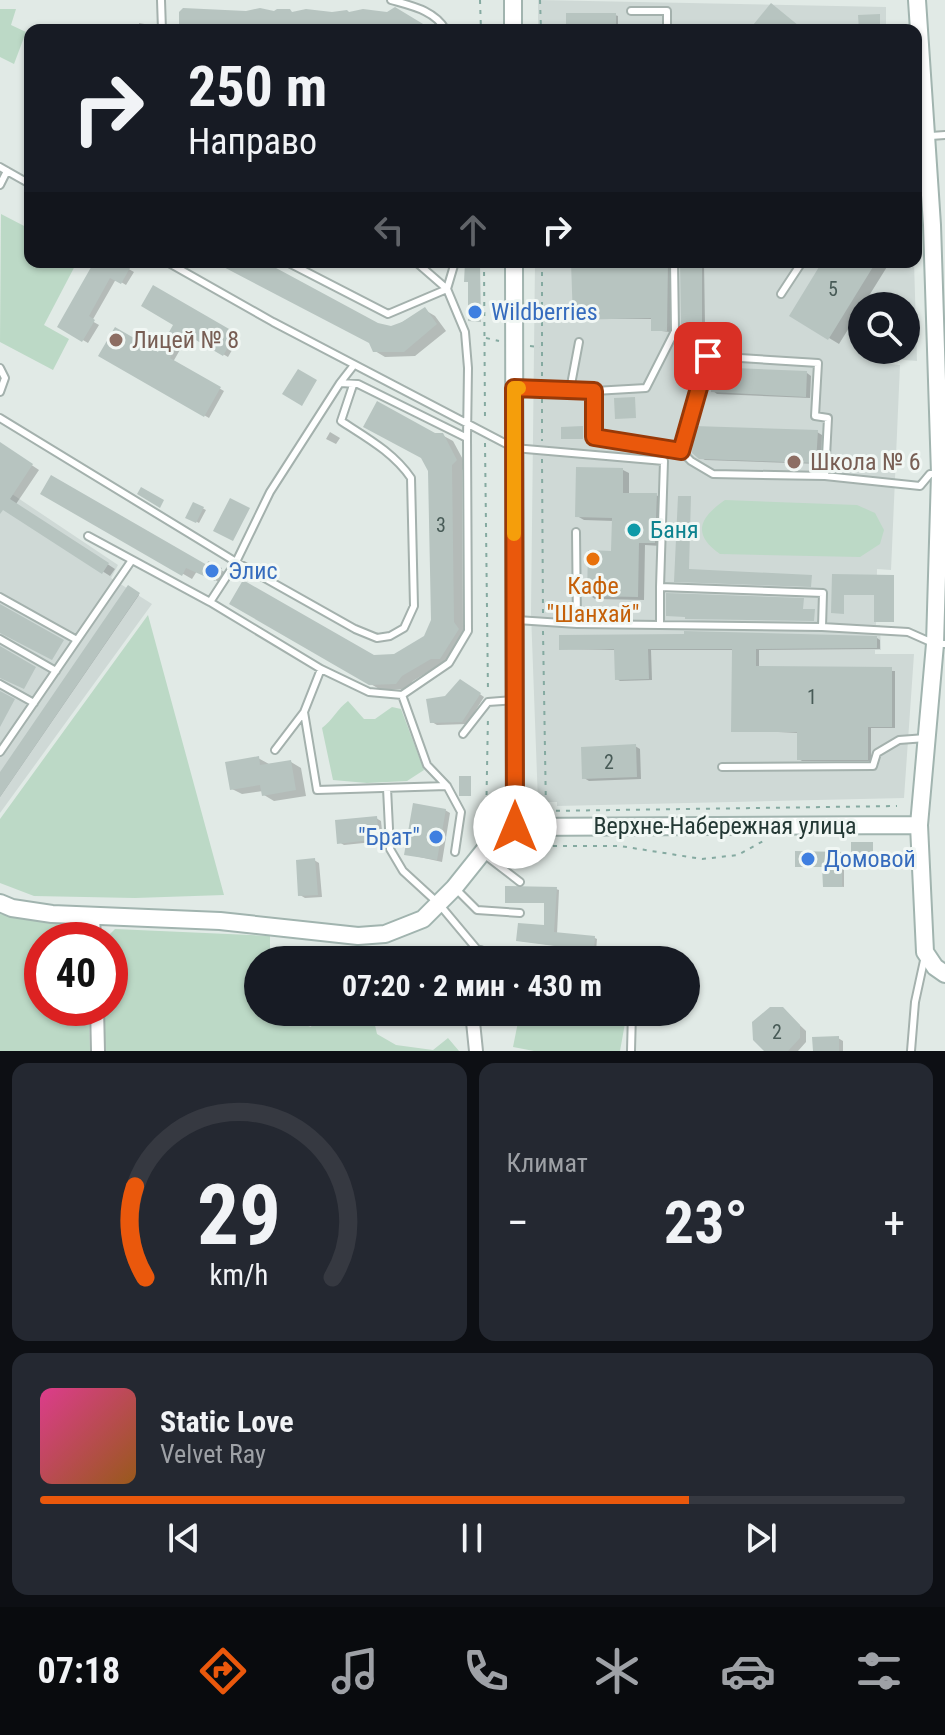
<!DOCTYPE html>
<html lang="ru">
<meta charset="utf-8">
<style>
body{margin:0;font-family:"Roboto Condensed",sans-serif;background:#242831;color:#f1f3f6;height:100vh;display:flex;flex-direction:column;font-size:30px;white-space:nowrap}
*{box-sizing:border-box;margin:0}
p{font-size:26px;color:#9ea1a6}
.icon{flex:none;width:44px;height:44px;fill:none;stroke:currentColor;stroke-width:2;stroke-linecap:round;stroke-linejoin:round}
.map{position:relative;height:1051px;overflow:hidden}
.drawer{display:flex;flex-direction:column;gap:12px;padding:12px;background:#0d0f14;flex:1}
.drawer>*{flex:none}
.banner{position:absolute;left:24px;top:24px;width:898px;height:244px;border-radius:16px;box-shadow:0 2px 6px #0004;background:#171b24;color:#f1f3f6;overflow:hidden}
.buttons{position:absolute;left:848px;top:292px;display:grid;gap:16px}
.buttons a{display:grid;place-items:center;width:72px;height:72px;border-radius:50%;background:#171b24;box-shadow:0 2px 6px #0004;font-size:40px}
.speed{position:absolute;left:24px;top:922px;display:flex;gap:16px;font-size:40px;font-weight:700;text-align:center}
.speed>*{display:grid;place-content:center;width:104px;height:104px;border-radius:50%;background:#171b24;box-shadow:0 2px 6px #0004;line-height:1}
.speed .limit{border:12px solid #d22;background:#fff;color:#111}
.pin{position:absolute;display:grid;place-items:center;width:68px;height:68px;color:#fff;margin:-34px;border-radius:16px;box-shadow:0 4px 12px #0006}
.me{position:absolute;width:88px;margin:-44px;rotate:0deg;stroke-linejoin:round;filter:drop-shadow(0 0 6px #0008)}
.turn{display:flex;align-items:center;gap:28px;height:168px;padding:0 32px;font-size:36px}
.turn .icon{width:104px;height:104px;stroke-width:2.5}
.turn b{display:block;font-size:56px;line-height:68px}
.lanes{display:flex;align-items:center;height:76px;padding:0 32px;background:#0003;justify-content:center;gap:40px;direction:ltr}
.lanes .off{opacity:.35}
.big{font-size:60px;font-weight:700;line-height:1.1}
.drawer .widget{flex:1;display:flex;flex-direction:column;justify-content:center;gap:12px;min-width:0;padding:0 28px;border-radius:16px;background:#242831}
.drawer .dial{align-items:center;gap:0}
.dial svg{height:208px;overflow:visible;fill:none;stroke:#363941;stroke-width:7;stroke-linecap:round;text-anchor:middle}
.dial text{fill:#f1f3f6;stroke:none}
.song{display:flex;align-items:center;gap:24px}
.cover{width:96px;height:96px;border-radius:12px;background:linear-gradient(135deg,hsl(330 70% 55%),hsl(30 70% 35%))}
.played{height:8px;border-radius:4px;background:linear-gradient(90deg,#ea580c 75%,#363941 75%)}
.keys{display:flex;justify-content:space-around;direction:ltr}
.heat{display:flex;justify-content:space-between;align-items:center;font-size:44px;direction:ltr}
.drawer .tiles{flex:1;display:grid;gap:12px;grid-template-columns:1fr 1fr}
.widget:last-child{grid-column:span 2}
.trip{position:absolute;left:244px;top:946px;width:456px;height:80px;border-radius:40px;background:#171b24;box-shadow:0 2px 6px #0004;font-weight:700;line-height:80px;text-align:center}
.menu{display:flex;height:128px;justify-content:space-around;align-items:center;background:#090b0e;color:#9ea1a6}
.menu .icon{width:56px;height:56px}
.menu .current{color:#ea580c}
.menu b{font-size:36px;color:#f1f3f6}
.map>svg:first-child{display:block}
.built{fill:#cfd9d6;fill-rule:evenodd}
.green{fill:#bcd9c6}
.shadow{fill:#0003}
.building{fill:#b7c4c0}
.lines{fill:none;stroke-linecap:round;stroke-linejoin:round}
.lane-casing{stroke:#a4b1ad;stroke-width:10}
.street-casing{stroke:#a4b1ad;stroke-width:16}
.secondary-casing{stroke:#a1b4af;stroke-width:20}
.path{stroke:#85aaa1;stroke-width:2;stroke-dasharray:4 6;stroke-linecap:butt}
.lane{stroke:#fff;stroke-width:6}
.street{stroke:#fff;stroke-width:12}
.secondary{stroke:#fff;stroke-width:16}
.route-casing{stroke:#983908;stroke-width:20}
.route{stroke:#ea580c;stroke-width:14}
.slow{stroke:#f59e0b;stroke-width:14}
.shop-dot{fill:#3f7fe0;stroke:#f1f7f4;stroke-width:3}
.education-dot{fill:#8d6e63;stroke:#f1f7f4;stroke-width:3}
.culture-dot{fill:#0f9aa8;stroke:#f1f7f4;stroke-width:3}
.food-dot{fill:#e8710a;stroke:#f1f7f4;stroke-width:3}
.labels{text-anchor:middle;stroke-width:6;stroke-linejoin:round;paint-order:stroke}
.number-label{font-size:20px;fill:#485b57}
.shop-label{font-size:24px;fill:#366cbe;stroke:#f1f7f4;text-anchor:start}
.education-label{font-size:24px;fill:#785e54;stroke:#f1f7f4;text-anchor:start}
.culture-label{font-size:24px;fill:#0d838f;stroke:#f1f7f4;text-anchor:start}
.food-label{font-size:24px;fill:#c56008;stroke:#f1f7f4}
.street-label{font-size:24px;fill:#233834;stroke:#f1f7f4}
</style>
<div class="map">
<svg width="945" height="1051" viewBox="0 0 945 1051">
<rect width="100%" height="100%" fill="#e1eae6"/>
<path class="built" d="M538,0L886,7V30H538Z
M535,262H914L917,361L880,358L881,363L900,365L891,570L877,569L876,625H880L881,650H875V654H914L904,798L557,806V802H538L531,613ZM862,306H906V350H862Z
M0,486L118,565L111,578L152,604L0,813Z"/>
<path class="green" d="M0,9H16L11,25L26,32L14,64L0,57Z
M1,214L30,229V262H77L44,325L69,339L53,370L0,342Z
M725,500L857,505L875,513L884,530L880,544L860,557L720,554C692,534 699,518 725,500Z
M148,615L224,895L135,898L34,896L0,883V819Z
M348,701L364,719H375L392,707L401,709L424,770L407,781L367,783L333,780L322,728C333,720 337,709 348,701Z
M0,914L79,928L81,940H42V1008H89L90,1051H0Z
M115,929L270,936V960H258V995L254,1005L258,1007V1012H271L311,1027L317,1012H372L377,1034L396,1045L433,1050L448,1038L459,1051H105L103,1008H110V940H104Z
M520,1012H627L620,1051H534L513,1047Z"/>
<path class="shadow" d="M615,15L618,16V28L649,30H568Z
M139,23L150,25V30H139Z
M96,262H116L134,272L126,285L116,279L92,321L99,325L88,343L59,326Z
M217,262H260L378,325L391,328L425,310L435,316L446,331L415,356L385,357L375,351L371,343Z
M573,262H672L670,332L653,330V319H575Z
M682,262H704L705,325L683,323Z
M825,262H890L839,344L791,315Z
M153,288L239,338L228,357L189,334L173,362L224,391L209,418L100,355H159L176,324Z
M807,373L811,376L810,398L717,394L713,391Z
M330,432L340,438L336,444L326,439Z
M817,432L822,435L821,464L705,460L700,457Z
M435,435H442L453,441L467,467L462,470L463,630L469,636L451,664L442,663L413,681L407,689L381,690L232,603L374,657L395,656L426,638L433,620Z
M0,444L39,470L16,504L115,569L110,576L0,506Z
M623,470L629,473V495H656L663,499L661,546L645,545L644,600L595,599L589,595L613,553L614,521L584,520L577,516Z
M43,493L208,568L221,570L230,575L225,585L197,571L192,579Z
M194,504L206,510L199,523L188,517Z
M129,588L139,595L0,797V775Z
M877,638L880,640V649L759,650V668L895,671V728H871V761H802L799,759V733L733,730L734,650H651L652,680L620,681L617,679L616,650L561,649Z
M461,681L484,697L467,724L437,725L432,722L446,698Z
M635,746L640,749L641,779L589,781L584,778Z
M258,758L269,764L291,762L301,768L306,796L274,801L264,795L263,791L242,794L232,789Z
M445,810L450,813L442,862L406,854Z
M376,818L381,821L383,841L344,845L339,842Z
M841,854L844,856V887L825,885L824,867L797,866Z
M314,860L319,863L322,897L305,898L300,895Z
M556,889L559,890L557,934L595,938L597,939L596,951L521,941L546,927V903L507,902Z
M783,1009L806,1031V1042L798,1051H767Z
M838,1038L843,1041V1051H815Z"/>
<path class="building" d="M771,3L804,30H749Z
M183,8L246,11L260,8L274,11L277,9H290L292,12L306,9L332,12L347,10L349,12L363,9L387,12L395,7L433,30H179V12Z
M566,13H616V30H566Z
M880,14V30H859L858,15Z
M94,262H120L130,268L121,284L110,278L89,316L95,320L82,342L57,327Z
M214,262H265L378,323L391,326L402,322L425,307L437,324L404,352H373L369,343Z
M465,262H480L481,322L468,321V282H464Z
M571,262H668L667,331H651V318L573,320Z
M680,262H702V324H681Z
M822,262H876L828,340L789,316Z
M153,285L236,333L223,356L184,333L170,358L221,387L204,417L98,356L115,327L158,352L173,325L141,306Z
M711,367L807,371L806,397L711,392Z
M298,369L317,380L302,406L282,394Z
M635,397L636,418L615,419L614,398Z
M377,401L435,433H443L457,460L452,465L454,622L459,629L440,659H431L402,676L396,684L369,685L229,604L243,580L374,655L394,654L424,636L431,620L428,471L421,458L363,427Z
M583,426V439H561V427Z
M694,426L818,430L816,463L699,459L692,453Z
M0,442L33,464L10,499L109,563L102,574L3,510L0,514Z
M576,467L623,468V493H657L655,543H639L638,597L587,596L588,550L611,551L612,518L575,517Z
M51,475L207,565L208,561L222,568L215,581L186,568L182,576L40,494Z
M141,487L164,500L160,508L137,494Z
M678,496H691L689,569L812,575L811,587L674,582Z
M230,498L250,508L233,541L213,531Z
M193,502L204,507L196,523L185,518Z
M832,574L894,575V622H874V595H844V614L831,613Z
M128,585L140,593L0,797V772Z
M666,593L804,598L803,609H815L814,621L685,619V617L666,616Z
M0,604L64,640L52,660L0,633Z
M684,631L877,636V648L756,649V666L892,667V727H868V760H797V732H731L732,649H648L649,679L615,680L614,649L559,650V635L684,634Z
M0,646L36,667L24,689L0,678Z
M460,679L481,693L462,722L430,723L426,699L445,696Z
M0,691L15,699L0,727Z
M636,744L637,777L582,779L581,747Z
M259,756L260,765L291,760L296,790L262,796L260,785L230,790L225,762Z
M459,776H471V796H459Z
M413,803L446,809L437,860L404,855Z
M377,816L379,839L337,844L335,820Z
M851,842H873V852L851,853Z
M795,851L842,852V887H823L822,867H795Z
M315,858L318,895L298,896L296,860Z
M505,886L557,887L554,932L595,936L594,951L516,941L518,923L544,925V903H505Z
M770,1007H783L800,1025V1038L788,1051H764L753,1040L752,1022Z
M839,1036V1051H813L812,1037Z"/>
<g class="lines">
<g class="lane-casing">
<path id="lane" d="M161,0L162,30
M391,0C412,6 434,10 446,30
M631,11H667V30
M916,137L945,135
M0,167L30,184
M0,185L7,171
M167,262L273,322L514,448L664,461L660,587
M287,262L388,314L447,289L416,262
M781,294L802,262
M0,368L5,378L0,392
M340,383L354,365
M514,388L594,391V437L681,451L708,356L818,363L815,416L828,418L825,476L920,486L930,474H937
M570,390L579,342
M594,391L646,388L675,331L674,262
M0,418L236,562L355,629L377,638L390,636L404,628L414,606L411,478C393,452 367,438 341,421L353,385
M681,451L691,461L713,474L825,476
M88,536L210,602L321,669L369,692L402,695L427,765L447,786L461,812L455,852
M0,597L77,640
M210,602L236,562L270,492L340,383L358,384L467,438L468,368L465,332L447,289L455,262
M517,620L577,624L576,532
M577,624L822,627L823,593L660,587V625
M822,627L908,632L935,644H945
M0,639L56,671
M0,684L34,703
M402,695L449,663L468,631L467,438
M304,712L317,790L447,786
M463,734L488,702L515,700
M275,750L304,712L321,669
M0,752L132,560
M722,767L873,766L877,753L899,740L926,738
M387,788L390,849L403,871L439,904L480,953L522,960
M485,855L520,882
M457,890L477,910L520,913
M631,1051L632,1012
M911,1051L915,1002L925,956"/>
</g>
<g class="street-casing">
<path id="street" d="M93,915L94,940
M476,960L480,953
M97,1008L98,1051
M472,1012L476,1051"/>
</g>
<g class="secondary-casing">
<path id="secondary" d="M513,0V30
M917,0L932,225L940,474L935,644L919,825L925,952L935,967L945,974
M514,262L515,827
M0,903L12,908L52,914L220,921L358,936L385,934L423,919L454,888L490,843L515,827L919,825"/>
</g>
<path class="path" d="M480,0L481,30
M540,0L541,30
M484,262L485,421
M542,262V381
M486,338L499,341
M530,346L540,347
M542,399V441
M485,443L488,693
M542,459L543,613
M543,631L546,811L897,806
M486,825L488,715
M513,846H620L702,859L738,855L765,840"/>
<use href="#lane" class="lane"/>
<use href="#street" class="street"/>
<use href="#secondary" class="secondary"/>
</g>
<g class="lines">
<g class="route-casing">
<path id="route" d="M515,827L514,388L594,391V437L681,451L708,356"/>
</g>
<use href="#route" class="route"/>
<path class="slow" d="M514,534V388H519"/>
</g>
<g class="shop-dot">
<circle cx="475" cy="312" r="8"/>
<circle cx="212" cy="571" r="8"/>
<circle cx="436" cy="837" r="8"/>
<circle cx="808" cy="859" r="8"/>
</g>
<g class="education-dot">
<circle cx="116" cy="340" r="8"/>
<circle cx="794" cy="462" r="8"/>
</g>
<circle class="culture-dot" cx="634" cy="530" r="8"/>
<circle class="food-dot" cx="593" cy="559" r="8"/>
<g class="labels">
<g class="number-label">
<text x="833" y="296">5</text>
<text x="441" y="532">3</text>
<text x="812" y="704">1</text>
<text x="609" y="769">2</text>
<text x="777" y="1039">2</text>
</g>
<g class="shop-label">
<text x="491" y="320">Wildberries</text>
<text x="228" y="579">Элис</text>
<text x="420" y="845" text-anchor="end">"Брат"</text>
<text x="824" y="867">Домовой</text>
</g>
<g class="education-label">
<text x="132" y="348">Лицей № 8</text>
<text x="810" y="470">Школа № 6</text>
</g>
<g class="culture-label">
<text x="650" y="538">Баня</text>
</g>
<g class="food-label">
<text x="593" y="594">Кафе<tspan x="593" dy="28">"Шанхай"</tspan></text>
</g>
<g class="street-label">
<text x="725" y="834">Верхне-Набережная улица</text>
</g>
</g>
</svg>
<div class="buttons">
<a><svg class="icon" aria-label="search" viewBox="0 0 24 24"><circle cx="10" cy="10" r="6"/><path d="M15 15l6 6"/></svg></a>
</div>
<div class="speed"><div class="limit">40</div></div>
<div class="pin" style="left:708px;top:356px;background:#d93025"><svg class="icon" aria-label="arrive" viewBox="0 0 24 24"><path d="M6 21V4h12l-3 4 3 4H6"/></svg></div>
<svg class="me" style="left:515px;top:827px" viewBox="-20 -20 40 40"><circle r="19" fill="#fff"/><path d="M0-13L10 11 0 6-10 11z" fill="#ea580c"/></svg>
<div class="trip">07:20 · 2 мин · 430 m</div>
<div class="banner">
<div class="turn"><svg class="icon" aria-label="right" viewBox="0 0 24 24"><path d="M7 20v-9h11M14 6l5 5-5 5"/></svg><div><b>250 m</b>Направо</div></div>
<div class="lanes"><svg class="icon off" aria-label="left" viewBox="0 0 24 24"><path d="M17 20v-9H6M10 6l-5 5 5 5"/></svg><svg class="icon off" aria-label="ahead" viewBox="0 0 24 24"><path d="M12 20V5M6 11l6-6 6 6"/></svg><svg class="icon" aria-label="right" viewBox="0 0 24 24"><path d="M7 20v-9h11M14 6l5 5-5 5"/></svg></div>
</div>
</div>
<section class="drawer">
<div class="tiles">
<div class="widget dial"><svg viewBox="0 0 100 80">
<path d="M14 69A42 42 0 1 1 86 69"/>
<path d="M14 69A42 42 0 0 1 10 34" stroke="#ea580c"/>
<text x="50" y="56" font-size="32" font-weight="700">29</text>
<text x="50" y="72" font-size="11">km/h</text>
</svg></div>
<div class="widget"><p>Климат</p>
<div class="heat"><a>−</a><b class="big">23°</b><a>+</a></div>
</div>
<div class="widget">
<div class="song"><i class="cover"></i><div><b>Static Love</b><p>Velvet Ray</p></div></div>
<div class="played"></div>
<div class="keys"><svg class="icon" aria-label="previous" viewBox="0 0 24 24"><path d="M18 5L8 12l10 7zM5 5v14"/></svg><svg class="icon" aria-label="pause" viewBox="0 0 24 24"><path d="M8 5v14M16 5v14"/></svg><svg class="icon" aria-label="next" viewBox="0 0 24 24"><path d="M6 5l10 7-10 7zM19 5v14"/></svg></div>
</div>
</div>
</section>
<nav class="menu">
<b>07:18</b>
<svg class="icon current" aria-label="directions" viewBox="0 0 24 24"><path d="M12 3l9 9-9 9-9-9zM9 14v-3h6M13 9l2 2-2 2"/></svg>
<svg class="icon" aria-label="music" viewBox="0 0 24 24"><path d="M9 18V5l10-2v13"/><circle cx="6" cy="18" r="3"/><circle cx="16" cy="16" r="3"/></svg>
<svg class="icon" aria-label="phone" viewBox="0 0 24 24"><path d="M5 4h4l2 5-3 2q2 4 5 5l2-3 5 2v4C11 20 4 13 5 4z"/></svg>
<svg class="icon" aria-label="climate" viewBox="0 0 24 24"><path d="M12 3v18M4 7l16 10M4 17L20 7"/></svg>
<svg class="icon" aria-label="car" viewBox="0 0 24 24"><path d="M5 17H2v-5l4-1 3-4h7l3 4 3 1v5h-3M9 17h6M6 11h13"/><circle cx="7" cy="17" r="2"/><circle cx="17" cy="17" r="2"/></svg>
<svg class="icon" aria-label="filters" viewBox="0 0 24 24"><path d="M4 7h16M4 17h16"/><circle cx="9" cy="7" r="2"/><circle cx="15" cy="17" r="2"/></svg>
</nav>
